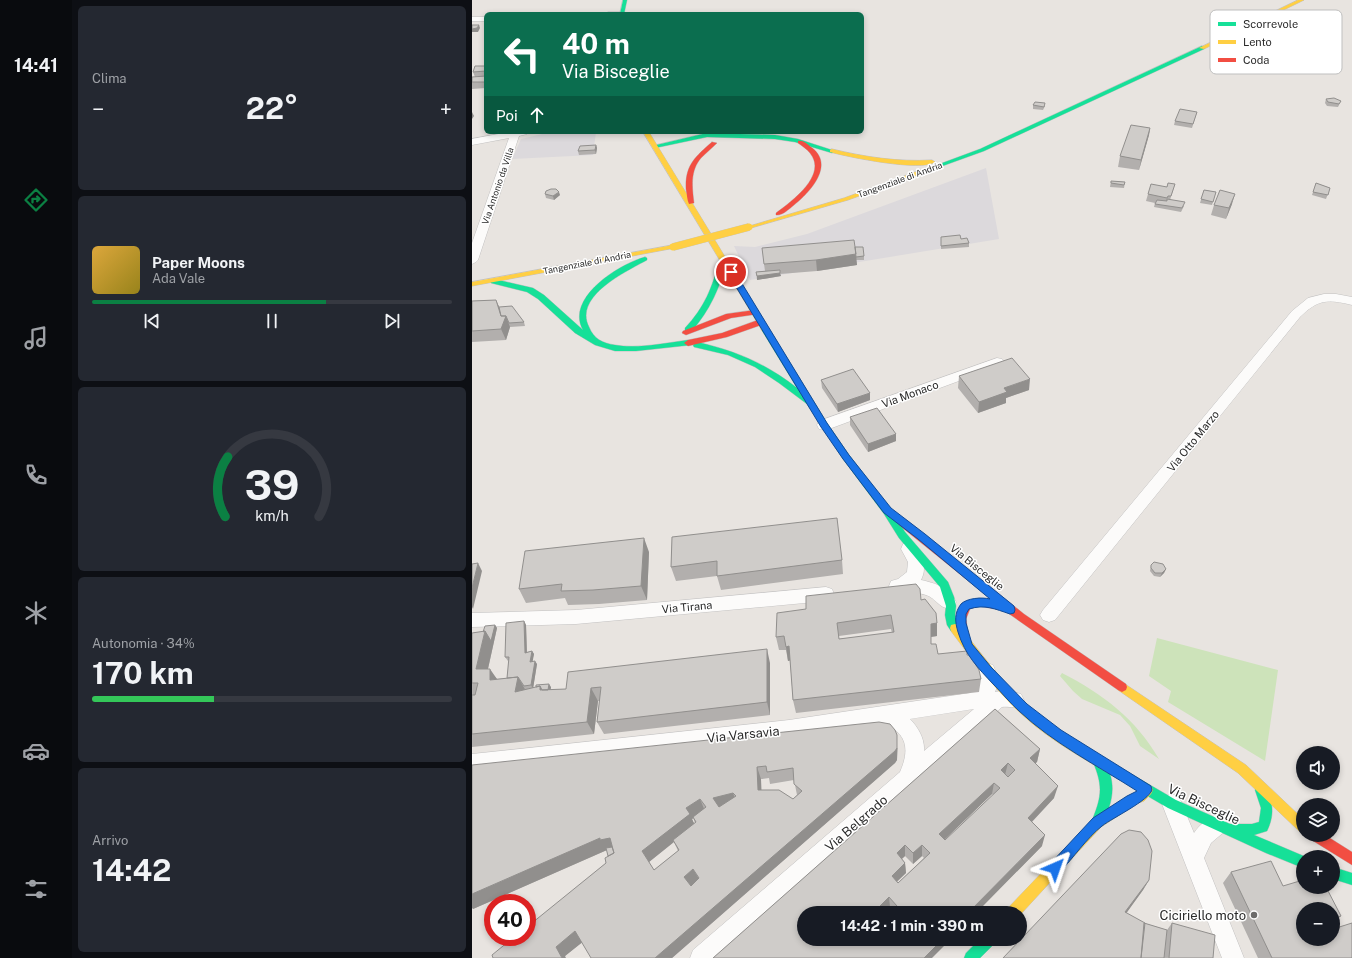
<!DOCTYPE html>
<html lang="it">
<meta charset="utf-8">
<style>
body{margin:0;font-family:"Public Sans",sans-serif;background:#242831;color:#f1f3f6;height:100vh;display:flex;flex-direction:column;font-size:15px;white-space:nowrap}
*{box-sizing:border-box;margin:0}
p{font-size:13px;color:#9ea1a6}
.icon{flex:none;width:22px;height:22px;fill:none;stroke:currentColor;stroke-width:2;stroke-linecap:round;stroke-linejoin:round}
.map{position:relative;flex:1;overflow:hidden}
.side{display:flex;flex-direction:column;gap:6px;padding:6px;background:#0d0f14;width:400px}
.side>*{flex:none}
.hud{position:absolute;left:12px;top:12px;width:380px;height:122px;border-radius:6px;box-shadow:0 2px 6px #0003;background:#0b6e4f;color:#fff;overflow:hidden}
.buttons{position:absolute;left:824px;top:746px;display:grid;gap:8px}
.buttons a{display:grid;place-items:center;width:44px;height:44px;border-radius:50%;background:#171b24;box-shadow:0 2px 6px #0003;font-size:20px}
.speed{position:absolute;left:12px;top:894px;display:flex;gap:8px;font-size:20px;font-weight:700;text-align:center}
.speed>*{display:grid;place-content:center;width:52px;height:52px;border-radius:50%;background:#171b24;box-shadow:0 2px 6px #0003;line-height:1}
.speed .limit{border:6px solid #d22;background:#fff;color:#111}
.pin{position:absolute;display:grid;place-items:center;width:34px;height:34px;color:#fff;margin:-17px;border:2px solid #fff;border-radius:50%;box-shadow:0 1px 4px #0007}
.me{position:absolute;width:44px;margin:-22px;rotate:43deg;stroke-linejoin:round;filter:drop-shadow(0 0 3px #0008)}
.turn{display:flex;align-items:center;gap:14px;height:84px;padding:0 12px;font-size:18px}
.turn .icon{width:52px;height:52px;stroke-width:2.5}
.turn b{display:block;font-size:28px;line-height:34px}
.then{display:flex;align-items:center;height:38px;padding:0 12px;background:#0003;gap:8px;font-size:15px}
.big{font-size:30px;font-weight:700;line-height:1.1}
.side .tile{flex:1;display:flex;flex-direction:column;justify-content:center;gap:6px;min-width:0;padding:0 14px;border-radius:6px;background:#242831}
.side .dial{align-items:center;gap:0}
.dial svg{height:104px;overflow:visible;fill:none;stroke:#363941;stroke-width:7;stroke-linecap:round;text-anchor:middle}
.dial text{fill:#f1f3f6;stroke:none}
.song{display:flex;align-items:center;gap:12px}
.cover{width:48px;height:48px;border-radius:6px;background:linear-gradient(135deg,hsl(40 70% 55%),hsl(50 70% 35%))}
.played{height:4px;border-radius:2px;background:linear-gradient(90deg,#0b8043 65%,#363941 65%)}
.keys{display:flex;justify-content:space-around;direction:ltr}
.heat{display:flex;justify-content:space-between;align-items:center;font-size:22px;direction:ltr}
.charge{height:6px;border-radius:3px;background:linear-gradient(90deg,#34c759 34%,#363941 0)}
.trip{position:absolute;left:325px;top:906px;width:230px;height:40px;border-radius:20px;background:#171b24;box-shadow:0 2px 6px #0003;font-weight:700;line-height:40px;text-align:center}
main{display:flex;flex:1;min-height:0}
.menu{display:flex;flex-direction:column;width:72px;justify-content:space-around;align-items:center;background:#090b0e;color:#9ea1a6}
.menu .icon{width:28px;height:28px}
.menu .current{color:#0b8043}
.menu b{font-size:18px;color:#f1f3f6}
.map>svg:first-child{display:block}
.industrial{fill:#dcd9dc}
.green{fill:#cde3ba}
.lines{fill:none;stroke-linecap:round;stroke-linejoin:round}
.street-casing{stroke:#c2c1c1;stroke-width:1}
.fast-casing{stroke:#c2c1c1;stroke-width:1}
.slow-casing{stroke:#c2c1c1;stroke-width:1}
.jam-casing{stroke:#c2c1c1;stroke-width:1}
.street{fill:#fcfbfa;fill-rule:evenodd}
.fast{fill:#16e098;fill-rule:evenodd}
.slow{fill:#ffcf43;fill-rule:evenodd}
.jam{fill:#f24e42;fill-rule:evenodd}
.slow-bridge-casing{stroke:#c4c3c1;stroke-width:8;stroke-linecap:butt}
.slow-bridge{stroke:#ffcf43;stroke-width:7}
.wall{fill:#b2afad;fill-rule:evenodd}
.shaded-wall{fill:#918f8d}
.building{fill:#cfccc9;stroke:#918f8d;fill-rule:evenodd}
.route{fill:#1a73e8;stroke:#114b97}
.poi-dot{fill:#6c6b6a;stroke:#fff;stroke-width:1.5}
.labels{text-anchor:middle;stroke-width:3;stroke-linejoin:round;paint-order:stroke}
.far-street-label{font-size:9px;fill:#2a2a2a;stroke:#fff}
.street-label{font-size:11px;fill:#2a2a2a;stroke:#fff}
.near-street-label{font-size:13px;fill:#2a2a2a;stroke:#fff}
.near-poi-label{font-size:13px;fill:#2a2a2a;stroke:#fff;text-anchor:end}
.key{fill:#fff;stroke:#bfbfbf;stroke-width:1}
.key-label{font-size:11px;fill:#2a2a2a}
</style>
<main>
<nav class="menu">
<b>14:41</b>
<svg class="icon current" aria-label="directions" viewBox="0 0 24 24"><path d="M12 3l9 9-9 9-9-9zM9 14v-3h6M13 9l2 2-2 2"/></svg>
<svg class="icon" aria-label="music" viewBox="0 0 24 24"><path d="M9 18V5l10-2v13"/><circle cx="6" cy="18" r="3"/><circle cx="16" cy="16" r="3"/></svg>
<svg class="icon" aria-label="phone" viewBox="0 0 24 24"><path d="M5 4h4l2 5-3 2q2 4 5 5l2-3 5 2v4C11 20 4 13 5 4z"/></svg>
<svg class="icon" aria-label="climate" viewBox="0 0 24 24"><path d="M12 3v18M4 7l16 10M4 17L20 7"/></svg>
<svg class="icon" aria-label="car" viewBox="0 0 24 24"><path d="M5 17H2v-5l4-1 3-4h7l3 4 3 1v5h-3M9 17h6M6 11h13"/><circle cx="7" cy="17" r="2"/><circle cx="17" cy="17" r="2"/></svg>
<svg class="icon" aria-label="filters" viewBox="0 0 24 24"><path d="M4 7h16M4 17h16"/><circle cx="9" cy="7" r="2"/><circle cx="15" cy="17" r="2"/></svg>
</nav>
<section class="side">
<div class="tile"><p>Clima</p>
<div class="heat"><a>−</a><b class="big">22°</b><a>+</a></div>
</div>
<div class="tile">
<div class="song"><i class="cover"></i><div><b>Paper Moons</b><p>Ada Vale</p></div></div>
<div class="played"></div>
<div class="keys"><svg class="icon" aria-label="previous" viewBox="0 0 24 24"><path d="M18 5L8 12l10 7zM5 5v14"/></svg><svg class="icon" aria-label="pause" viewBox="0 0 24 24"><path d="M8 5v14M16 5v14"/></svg><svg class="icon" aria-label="next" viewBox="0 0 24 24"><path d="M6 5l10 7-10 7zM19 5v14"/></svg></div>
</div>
<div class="tile dial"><svg viewBox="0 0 100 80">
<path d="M14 69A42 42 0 1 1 86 69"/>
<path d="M14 69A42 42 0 0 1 16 23" stroke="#0b8043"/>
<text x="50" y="56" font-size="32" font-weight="700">39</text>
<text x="50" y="72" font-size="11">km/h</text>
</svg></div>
<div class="tile"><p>Autonomia · 34%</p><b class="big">170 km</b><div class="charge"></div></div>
<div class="tile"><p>Arrivo</p><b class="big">14:42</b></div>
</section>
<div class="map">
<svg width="880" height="958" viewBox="0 0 880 958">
<rect width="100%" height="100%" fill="#e8e4e0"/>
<path class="industrial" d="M79,132H124L121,155L40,159L49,139Z
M514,168L527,239L278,280L262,246L283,247L335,234Z"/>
<path class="green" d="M685,638L806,670L793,761L696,702L699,691L677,676Z
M590,673C631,694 664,719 687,759L668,746L658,726L648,715L610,699L601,691L588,676Z"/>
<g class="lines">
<g class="street-casing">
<path id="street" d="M136,12H150L154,14H135Z
M0,17H14V21H0Z
M37,132H57L55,134L47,136L6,260L4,262L0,264V243L37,138L0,145V139Z
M852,294H864L880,297V305C856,299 846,299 828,317L583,620L577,622L571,620L568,615L571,610L820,311L836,298Z
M525,358L530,359L532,362L530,365L357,429L352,430L347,429L345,425L347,421Z
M437,543L443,544C449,556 456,567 449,580C463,583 478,588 484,602L482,607C468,612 466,599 454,595C443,591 430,595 419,591L417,586L419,581L426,579L435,572L436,562L429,549L431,544Z
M354,587L360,589L362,594L360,599L354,601L104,624L0,627V613L104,610Z
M515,663L521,665C525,674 527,683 523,692L534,690L549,694L552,700L549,706C542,709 537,706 530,707L246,958H218L221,950L428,772C438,749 435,734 412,723L317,738L0,772V754L317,720L498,693L507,686L506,671L509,665ZM502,709L452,751C453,739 446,727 438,719Z
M700,794L707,797L722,833C728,824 735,819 745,815L752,818L755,825L752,832L739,843L732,858L772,958H750L690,804L693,797Z"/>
</g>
<g class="fast-casing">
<path id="fast" d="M151,0H155L152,14H148Z
M730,46L733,48L732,49L512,151L451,173L446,172L508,149Z
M235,133L303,135L326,139L363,151L360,153L323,142L303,139L235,137L183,148L180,146Z
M173,257L175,258V260C155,271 101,296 117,327C122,339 130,343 143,345C164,349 194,343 216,340L219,341L220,343L219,345L164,351H143L123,345L103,333L66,299L55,292L19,283L18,281L22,279L61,288L72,295L111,330C93,298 147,264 173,257Z
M251,258L255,260C248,288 238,310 219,332H213V328C232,308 241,287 247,260Z
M290,327H296L355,423L377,455L418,508L433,532L476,582L482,597L484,606L483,615L485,623L488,628L487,631L483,632L479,631L475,625L473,615L474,606L468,587L427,538L412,514L371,459L335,404L307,383L283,367L256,355L222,347L221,345L225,342C264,351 293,363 325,388L289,329Z
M627,757L631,758L634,764L638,762L642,764L704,800L758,824H780L787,822L789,808L783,790L785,786L789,784L793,786C801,802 803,814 795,831L782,835L834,857H831V868L794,853L696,808L638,774C644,793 637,810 629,827L625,829L621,827L619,823C629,798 632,788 621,762L623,758Z
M861,867L880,873V885L861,879Z
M508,939H524L522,944L508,958H492L494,953Z"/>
</g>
<g class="slow-casing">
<path id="slow" d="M826,0H832L732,49L727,48Z
M171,132H177L297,329L296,331H290L289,329Z
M360,149C393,157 426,162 460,160L463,162C449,172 376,157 358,152V150Z
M449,170L452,172L451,173L376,200L279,228H275L274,227L372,198Z
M201,245L203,246V248L0,286V282Z
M483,624L487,625C510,655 534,687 563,712C587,732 615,749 642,764L644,768L642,772L638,774L634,772C607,756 579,740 555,719C526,694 502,662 479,631L478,628L479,625Z
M650,682L774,765L831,819V833L827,831L766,773L646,690L645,687L646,684Z
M675,784L679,786L681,790L679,794L672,801L664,804L629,827L548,915V913H535L536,908L621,819L656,796L664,793L671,786Z"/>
</g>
<g class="jam-casing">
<path id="jam" d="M326,141C331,140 335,144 339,147C364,165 337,193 322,205C317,209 310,216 304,215V213C320,201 356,175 338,153C335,149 330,146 326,143Z
M240,142L245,143C240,148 234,153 229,158C218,171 220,187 222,203L217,204C215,200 215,194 214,189C213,165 223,157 240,142Z
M283,310L287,312L286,314L259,318L214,335L210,333L211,331L254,314Z
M286,320H292L293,322L292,324L255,337L216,346L212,343L216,340L250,333Z
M430,518L433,519L552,614L654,684L655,687L654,690L650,692L646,690L533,611L507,606L498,609L494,619L496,633L495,636L491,637L487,636L484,619L490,603L507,598L520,600L427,525L425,522L427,519Z
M836,835H853L880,852V865L838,839Z"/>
</g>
<use href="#street" class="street"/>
<use href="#fast" class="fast"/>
<use href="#slow" class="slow"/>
<use href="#jam" class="jam"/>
<g class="slow-bridge-casing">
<path id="slow-bridge" d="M201,247L277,227"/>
</g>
<use href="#slow-bridge" class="slow-bridge"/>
</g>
<path class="wall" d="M855,63L860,70L858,72H850L847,68L848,65Z
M14,66V88L0,89V77H3L1,72Z
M854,99L869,101L866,107L855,106L853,103Z
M561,105L573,106L571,110L561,109Z
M725,112L720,128L702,125L703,121Z
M678,128L677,135L667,170L646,167L648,156Z
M124,145L125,148L124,154L107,155L106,151Z
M639,181L653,182L652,188L638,187Z
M844,183L858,188L854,199L840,195Z
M703,184L698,200L712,206L709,212L682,207L683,203L674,201L676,194Z
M732,190L744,192L740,205L728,203Z
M73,194L88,195L82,200L74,198Z
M760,204L754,219L739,215L742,205Z
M469,237L489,239L497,243V247L469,249Z
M383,247L392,256V260H384L385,265L345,271L308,274L309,276L285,280L284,272L293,271L292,264Z
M24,300L27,307L52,322L53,326L38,327L34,340L0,342V301Z
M487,376L557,390L534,398V403L506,413L486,388Z
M349,380L398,393V400L366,412L350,388Z
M378,417L424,434V441L396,452L378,425Z
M200,537L370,560L371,574L249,590L245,576L204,581L199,567Z
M177,552L175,600L127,604L96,605L93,598L54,603L47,589Z
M679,565L694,569L692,573L688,577L682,576L678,571Z
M449,600L465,623V636L459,637V644L466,654L495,655L499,657L502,662L509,679L507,692L324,713L321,700L318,660L316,661L314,650H307L304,637ZM419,629L420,633L367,639V636Z
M52,621L54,625L55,652L60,651L62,654L60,661L65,664L61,688L79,687L78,690L94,689L298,663V715L132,734L125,722L128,701H126L122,734L0,747V633L11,632L23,625L25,628L16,669L25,679L35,678L37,660L36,661L33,657Z
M523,709L568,749L565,762L563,763L582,798L560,822L570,846L504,913H418L421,910L418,907L332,913L241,958ZM520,794L521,795L473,840H472ZM433,856L441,864L450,856L452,858L426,883L425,882L434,873L433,863L430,859Z
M426,748L425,760L423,763L200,958L110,942L93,956L21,958L134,863L136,856L135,850L1,909L0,765ZM297,778L298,784L322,780L325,795L321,799L289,790V779ZM221,818L223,823L222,824L220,819ZM202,842L206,851L182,870L177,862Z
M759,872L830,934L831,939L880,958H786L751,883Z
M677,880L671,890L654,913L672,923L695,930L700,923L741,958H531Z"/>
<path class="shaded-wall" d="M7,25L8,28L6,32H0V29Z
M0,112L2,116L0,119Z
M678,128L677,135L667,170L669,160Z
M124,145L125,148L124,154L123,150Z
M87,192L88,195L82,200L81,196Z
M763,194L760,204L754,219L757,208Z
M384,254L385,265L345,271L344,260Z
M308,273L309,276L285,280V276Z
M24,300L29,311L34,316L38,327L34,340L29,329V316Z
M558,379L557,390L534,398V403L506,413L507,402L532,388Z
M398,393V400L366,412L365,404Z
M424,434V441L396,452V444Z
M172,538L177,552L175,600L169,586Z
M6,563L10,571L1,609L0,607V588Z
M694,569L692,573L688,577L690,573Z
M52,621L54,625L55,656L53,653Z
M465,623V636L458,637L459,624Z
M23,625L25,628L13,682L4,669L13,631Z
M317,646L320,660L316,661L314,647Z
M295,649L298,663V715L295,702Z
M60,651L62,654L60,665L58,662Z
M63,661L65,664L61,689L59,685Z
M18,669L27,682L18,680Z
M46,677L54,691L43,692Z
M77,684L79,687L78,695L68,690V686Z
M119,688L126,701L122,734L115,722Z
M425,735V760L423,763L200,958H183Z
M568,749L565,762L556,770L558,758Z
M536,763L533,775L529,770Z
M285,767L289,779L290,802L286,790Z
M522,783L520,794L467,845V834Z
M586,786L582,798L553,829L556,818Z
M261,793L265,804L246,809L241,798Z
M228,799L233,811L220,819L223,825L177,862L170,851L214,808Z
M573,835L570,846L504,913H496Z
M128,838H138L145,848L135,850L1,909L0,908V894Z
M433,845V856L425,863V853Z
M450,845V856L441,864V853Z
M433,863L434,873L420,886V876Z
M221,869L227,879L218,887L212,877Z
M677,880L671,890L648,922L653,912Z
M417,897L418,907L412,913H402V912Z
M869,916L861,923V919Z
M831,928V934L818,938L827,929Z
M103,931L112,941L93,956L94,958H90L84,947Z
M471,939H479L460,958H452Z"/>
<path class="building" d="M0,25H7L5,28L0,29Z
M3,66H14V71L1,72Z
M14,76V82H0V77Z
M862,98L869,101L867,104L856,102L854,99Z
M563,102L573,103L572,107L561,105Z
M708,109L725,112L721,124L703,121Z
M659,125L678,128L669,160L648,156Z
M124,145L123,150L106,151L108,146Z
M639,181L653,182L652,185L639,183Z
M696,183L703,184L699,196H696L695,198L676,194L679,184L695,187Z
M844,183L858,188L856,195L841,192Z
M79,189H84L87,192L81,196L73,194L74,191Z
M732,190L744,192L741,202L729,199Z
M748,190L763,194L757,208L742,205Z
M695,199L713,202L710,208L683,204L685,200L695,201Z
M488,235L489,239L495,238L497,243L469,246V237Z
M382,240L384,254L344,260L292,264L290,248Z
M383,247H391L392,256L384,257Z
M308,270V273L285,276L284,272Z
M24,300L29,316H34L29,329L0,331V301Z
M40,306L52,322L37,323L34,316H29L27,307Z
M540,358L558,379L532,388L535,392L507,402L487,376Z
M381,369L398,393L365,404L349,380Z
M405,408L424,434L396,444L378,417Z
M365,518L370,560L245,576V561L199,567L200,537Z
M172,538L169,586L121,590L89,591L90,584L47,589L53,551Z
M682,562L691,564L694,569L690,573H683L679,568V565Z
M6,563L0,588V564Z
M444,584L448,589L449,600L453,599L464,613L465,623L459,624V644H464L466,654L495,651V655H498L499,657H501L502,662L507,670L509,679L321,700L317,646L314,647L312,636L304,637L305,613L334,609V596ZM419,615L422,632L367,639L365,623Z
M52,621L53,653L60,651L58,662L63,661L59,685L52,686L46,677L35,678L37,657H33L34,623Z
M23,625L19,641L13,631L11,632L13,626Z
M13,631L4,669H18V680L46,677L43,692L68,686V690L94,689L96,672L295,649V702L125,722L129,687L119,688L115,722L0,734V695H3L6,683H0V633Z
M77,684L76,690H70L68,686L64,687V685Z
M523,709L568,749L558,758L586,786L556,818L573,835L496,913H418L425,906L417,897L402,912L403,913H332V939H471L452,958H241ZM536,763L543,770L536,777L529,770ZM522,783L528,788L473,840L467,834ZM433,845L441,853L450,845L458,853L426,883L420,876L433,863L425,853Z
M407,722L418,724L423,730L425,735V748L423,751L183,958H119L103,931L84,947L90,958H21L20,955L42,937H55V927L134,863L133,858L142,853L138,838L128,840V838L0,894V765ZM294,766L295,772L321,768L322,784L330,791L321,799L307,790H286L285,767ZM261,793L264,796L247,807L241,798ZM228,799L234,807L221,817L224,822L201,840L207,850L182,870L170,851L218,814L214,808ZM221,869L227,878L219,886L212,877Z
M657,830L669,832L676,840L680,851L677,880L653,912L673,923L669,958H531L649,834Z
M140,847L142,853L136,856L134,848Z
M799,861L811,886L831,880V887H854L869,916L861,919V909H831V928L827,929L831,935V939H861V929L880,923V958H800L759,872Z
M672,923L695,930L692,958H669Z
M700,923L743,935L741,958H697Z"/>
<path class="route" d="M259,270L263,272L355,423L377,455L419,508L453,534L542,606L543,610L542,613L538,614C523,609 513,604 497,609L494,614V623L500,644L519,667L555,704L589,730L679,786L680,790C676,801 642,817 630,826C615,838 601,858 588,872L583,874L579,872L577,868L579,863L621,818L655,796L665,791C626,766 581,743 547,711C538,703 530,693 522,685C506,668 493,655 486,632C483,622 482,613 489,604C495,598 510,597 518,599L446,539L412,513L371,459L349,427L255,272Z"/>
<circle class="poi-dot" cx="782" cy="915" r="4"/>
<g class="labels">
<g class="far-street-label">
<text transform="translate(428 180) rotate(-20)" y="3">Tangenziale di Andria</text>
<text transform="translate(26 186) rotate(-71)" y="3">Via Antonio da Villa</text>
<text transform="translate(115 263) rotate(-11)" y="3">Tangenziale di Andria</text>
</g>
<g class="street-label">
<text transform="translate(438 394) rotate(-20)" y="4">Via Monaco</text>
<text transform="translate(721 441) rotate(-51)" y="4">Via Otto Marzo</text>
<text transform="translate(505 567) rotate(39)" y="4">Via Bisceglie</text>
<text transform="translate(215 607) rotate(-5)" y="4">Via Tirana</text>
</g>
<g class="near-street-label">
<text transform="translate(271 734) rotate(-6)" y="5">Via Varsavia</text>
<text transform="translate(732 804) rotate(25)" y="5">Via Bisceglie</text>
<text transform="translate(384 823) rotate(-41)" y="5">Via Belgrado</text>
</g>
<g class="near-poi-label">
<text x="774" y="920">Ciciriello moto</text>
</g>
</g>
<rect x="738" y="10" width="132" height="64" rx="6" class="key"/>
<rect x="746" y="22" width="18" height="4" fill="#16e098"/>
<rect x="746" y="40" width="18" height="4" fill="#ffcf43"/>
<rect x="746" y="58" width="18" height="4" fill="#f24e42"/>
<g class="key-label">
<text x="771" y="28">Scorrevole</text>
<text x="771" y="46">Lento</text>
<text x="771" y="64">Coda</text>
</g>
</svg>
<div class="buttons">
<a><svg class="icon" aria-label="sound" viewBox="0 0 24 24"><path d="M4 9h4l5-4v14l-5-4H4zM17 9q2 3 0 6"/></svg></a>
<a><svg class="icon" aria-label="layers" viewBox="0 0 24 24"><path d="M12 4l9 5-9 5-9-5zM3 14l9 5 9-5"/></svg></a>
<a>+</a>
<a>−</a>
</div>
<div class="speed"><div class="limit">40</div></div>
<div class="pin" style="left:259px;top:272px;background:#d93025"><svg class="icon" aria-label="arrive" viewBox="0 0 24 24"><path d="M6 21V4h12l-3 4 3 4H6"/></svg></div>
<svg class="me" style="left:583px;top:868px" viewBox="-20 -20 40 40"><path d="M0-17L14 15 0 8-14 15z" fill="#1a73e8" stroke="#fff" stroke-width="4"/></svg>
<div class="trip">14:42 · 1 min · 390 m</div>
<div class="hud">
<div class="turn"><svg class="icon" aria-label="left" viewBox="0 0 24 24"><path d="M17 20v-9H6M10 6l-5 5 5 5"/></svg><div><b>40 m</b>Via Bisceglie</div></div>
<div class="then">Poi<svg class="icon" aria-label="ahead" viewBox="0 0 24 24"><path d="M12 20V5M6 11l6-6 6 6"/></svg></div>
</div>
</div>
</main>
